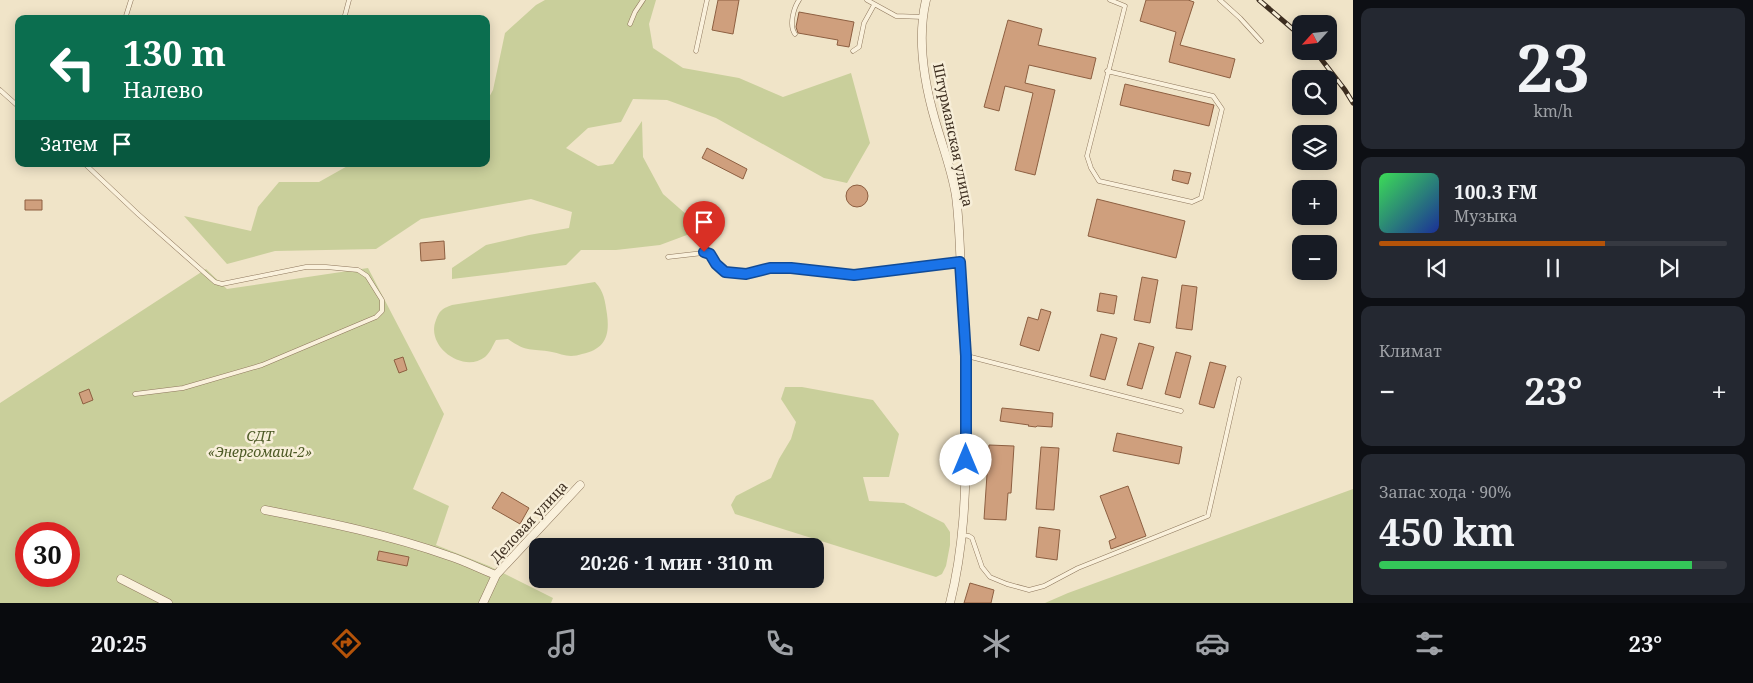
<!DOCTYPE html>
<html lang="ru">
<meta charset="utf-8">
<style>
body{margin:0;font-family:"Noto Serif",serif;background:#242831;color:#f1f3f6;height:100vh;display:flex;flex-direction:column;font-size:19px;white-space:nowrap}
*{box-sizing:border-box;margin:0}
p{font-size:16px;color:#9ea1a6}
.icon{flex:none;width:28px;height:28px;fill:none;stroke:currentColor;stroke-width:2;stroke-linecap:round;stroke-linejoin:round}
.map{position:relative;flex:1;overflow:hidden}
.drawer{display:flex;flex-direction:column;gap:8px;padding:8px;background:#0d0f14;width:400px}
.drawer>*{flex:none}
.banner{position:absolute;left:15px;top:15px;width:475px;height:152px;border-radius:10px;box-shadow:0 2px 12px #0003;background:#0b6e4f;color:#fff;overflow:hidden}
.needle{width:32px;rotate:243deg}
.buttons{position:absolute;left:1292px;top:15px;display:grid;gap:10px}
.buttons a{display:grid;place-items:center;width:45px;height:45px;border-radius:10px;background:#171b24;box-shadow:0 2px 12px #0003;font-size:25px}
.speed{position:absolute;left:15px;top:522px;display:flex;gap:10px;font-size:25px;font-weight:700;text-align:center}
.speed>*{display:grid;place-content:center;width:65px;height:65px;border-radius:50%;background:#171b24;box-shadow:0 2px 12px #0003;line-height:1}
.speed .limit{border:8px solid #d22;background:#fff;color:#111}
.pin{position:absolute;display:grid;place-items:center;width:42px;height:42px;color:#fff;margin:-51px -21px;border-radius:50% 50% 50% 0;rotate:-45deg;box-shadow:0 0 5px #0007}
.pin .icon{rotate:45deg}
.me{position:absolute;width:55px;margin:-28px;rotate:0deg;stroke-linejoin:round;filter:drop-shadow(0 0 4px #0008)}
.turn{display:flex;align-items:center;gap:18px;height:105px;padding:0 25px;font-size:22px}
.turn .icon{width:65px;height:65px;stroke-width:2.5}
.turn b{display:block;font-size:35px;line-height:42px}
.then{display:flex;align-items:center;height:48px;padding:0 25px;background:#0003;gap:10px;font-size:19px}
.big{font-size:38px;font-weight:700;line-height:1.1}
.drawer .tile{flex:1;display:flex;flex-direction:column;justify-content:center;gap:8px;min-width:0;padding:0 18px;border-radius:10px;background:#242831}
.drawer .dial{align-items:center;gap:0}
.dial b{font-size:65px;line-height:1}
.song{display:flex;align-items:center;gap:15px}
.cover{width:60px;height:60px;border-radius:8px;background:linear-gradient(135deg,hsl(130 70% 55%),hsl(230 70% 35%))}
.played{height:5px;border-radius:2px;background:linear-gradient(90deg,#b45309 65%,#363941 65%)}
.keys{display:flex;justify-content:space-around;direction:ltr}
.heat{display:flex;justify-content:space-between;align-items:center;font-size:28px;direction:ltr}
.charge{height:8px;border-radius:4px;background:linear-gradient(90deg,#34c759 90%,#363941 0)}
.trip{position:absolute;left:529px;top:538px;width:295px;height:50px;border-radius:10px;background:#171b24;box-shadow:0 2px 12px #0003;font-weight:700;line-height:50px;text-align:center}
.menu{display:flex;height:80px;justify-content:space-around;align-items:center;background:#090b0e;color:#9ea1a6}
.menu .icon{width:35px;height:35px}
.menu .selected{color:#b45309}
.menu b{font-size:22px;color:#f1f3f6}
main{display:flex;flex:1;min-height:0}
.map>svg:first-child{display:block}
.green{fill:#c9cf9b;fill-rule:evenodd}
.building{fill:#cf9f7d;stroke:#8d5f41}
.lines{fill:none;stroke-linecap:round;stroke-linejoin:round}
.service-casing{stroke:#8d765c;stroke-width:5}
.minor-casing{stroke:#8d765c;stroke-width:9}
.service{stroke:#faf1dc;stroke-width:4}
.minor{stroke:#faf1dc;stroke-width:8}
.rail-casing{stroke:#3d2e20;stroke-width:5}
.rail{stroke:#f7eed8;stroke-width:3;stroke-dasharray:9;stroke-linecap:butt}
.route-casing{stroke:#114b97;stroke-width:12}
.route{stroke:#1a73e8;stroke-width:9}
.labels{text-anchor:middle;stroke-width:5;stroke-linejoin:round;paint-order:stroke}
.street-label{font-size:14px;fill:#3d2e20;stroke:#f7eed8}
.park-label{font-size:14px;font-style:italic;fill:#4d5a26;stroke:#f7eed8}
</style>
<main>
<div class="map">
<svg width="1353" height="603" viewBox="0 0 1353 603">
<rect width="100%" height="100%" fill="#f0e4c8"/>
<path class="green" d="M545,0H656L649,24L653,48L683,68L739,78L783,97L851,73L870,143L847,183L824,178L716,118L667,100L633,99L621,122L588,128L566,148L598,166L613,164L642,121L643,157L663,194L703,229L660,245L616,250H581L566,265L452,279V268L486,245L529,235L569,228L572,212L531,199L421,219L376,249L275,251L227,264L184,216L251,231L258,207L279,182H319L351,164H486V103L493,90L505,33L536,5Z
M368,268L444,414L413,489L449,506L436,545L489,566L553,598L551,603H0V403L206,269L227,289ZM26,534H69V576H26Z
M595,282C604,291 605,301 607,314C610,336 605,349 582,354C579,355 574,356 571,356C565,356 558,353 552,352C530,348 528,353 508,339L496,340C493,345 490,353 485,357C463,374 425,346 436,320C437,317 439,312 442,310C444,308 449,306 452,305Z
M785,387H802L873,400L899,434L889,477H863L869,501L904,503L944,523L950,532V545L946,566L942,574L936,577L735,514L731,505L736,496L771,478L779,459L791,439L796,422L781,399Z
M1353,489V603H1045L1068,593Z"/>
<path class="building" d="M718,0H739L733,34L712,30Z
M1146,0H1188L1194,2L1180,45L1235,59L1230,78L1169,62L1176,32L1140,21Z
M799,12L854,22L849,47L837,45L838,40L798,33L796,27Z
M1008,20L1042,29L1038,45L1096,58L1091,79L1029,65L1025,83L1055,90L1035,175L1015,170L1033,93L1005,86L999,111L984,107Z
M1125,84L1214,105L1209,126L1120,105Z
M707,148L747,169L743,179L702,158Z
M1174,170L1191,173L1188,184L1172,180Z
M846 196a11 11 0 1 1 22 0a11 11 0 1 1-22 0Z
M1097,199L1185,221L1176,258L1088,236Z
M25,200H42V210H25Z
M444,241L445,259L421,261L420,243Z
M1142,277L1158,280L1150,323L1134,320Z
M1182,285L1197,287L1192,330L1176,328Z
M1100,293L1117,296L1114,314L1097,311Z
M1041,309L1051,312L1039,351L1020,345L1028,317L1038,320Z
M1101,334L1117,338L1105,380L1090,376Z
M1139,343L1154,347L1142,389L1127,385Z
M1176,352L1191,356L1180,398L1165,394Z
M403,357L407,370L399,373L394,360Z
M1210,362L1226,366L1214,408L1199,404Z
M89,389L93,400L83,404L79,393Z
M1002,408L1053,413L1052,427L1037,426L1036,427L1028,426L1029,425L1000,421Z
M1117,433L1182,447L1179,464L1113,451Z
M989,445L1014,446L1011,493H1008L1006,520L984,519Z
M1041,447L1059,448L1054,510L1036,509Z
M1128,486L1146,536L1111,549L1109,541L1116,538L1100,496Z
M502,492L529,508L520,524L492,508Z
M1039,527L1060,530L1057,560L1036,557Z
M379,551L409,557L407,566L377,560Z
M970,583L994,590L991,603H964Z"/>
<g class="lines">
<g class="service-casing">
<path id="service" d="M867,0L896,16L923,17
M1220,0L1240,18L1261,41
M125,19L131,0
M344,19L349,0
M630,24L635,12L643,0
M795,34C789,26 793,9 799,0
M696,51L707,0
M853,51L859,47L864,23L874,5
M1107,71L1213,96L1222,109L1201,198L1192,202L1099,181L1091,168L1087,156L1125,6L1110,0
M0,90L19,107
M85,164L138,214L215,282L222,284L306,267H326L358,270L367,276L382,300V311L376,317L262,365L183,388L135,394
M668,257L703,253L709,254L716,265L725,271L747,274L770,269L791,268L854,275L961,262
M967,356L1181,411
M963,535L969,536L972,538L982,567L990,577L1007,584L1029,590L1044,586L1078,568L1208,516L1239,379"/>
</g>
<g class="minor-casing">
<path id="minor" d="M926,0C917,38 924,82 935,120C942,145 952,170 956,196C960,227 960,259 962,291C965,339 966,386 966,434C966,491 964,548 950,603
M265,510C327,522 390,535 449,556C465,561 480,569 496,575
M121,579L168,603
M483,603L496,575L580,485"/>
</g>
<use href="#service" class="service"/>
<use href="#minor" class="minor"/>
<g class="rail-casing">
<path id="rail" d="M1259,0L1301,36
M1315,51L1345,90L1353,103"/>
</g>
<use href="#rail" class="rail"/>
</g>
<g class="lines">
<g class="route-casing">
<path id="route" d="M704,252L710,254L716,264L725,272L746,274L770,268H791L854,275L960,262L966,356V460"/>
</g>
<use href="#route" class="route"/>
</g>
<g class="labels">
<g class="street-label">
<text transform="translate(953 135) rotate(78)" y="5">Штурманская улица</text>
<text transform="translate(529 522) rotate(-47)" y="5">Деловая улица</text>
</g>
<g class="park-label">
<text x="260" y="441">СДТ<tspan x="260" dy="16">«Энергомаш-2»</tspan></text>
</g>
</g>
</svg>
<div class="buttons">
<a><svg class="needle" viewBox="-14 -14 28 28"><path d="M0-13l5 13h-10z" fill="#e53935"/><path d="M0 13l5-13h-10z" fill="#9ea1a6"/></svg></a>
<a><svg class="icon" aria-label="search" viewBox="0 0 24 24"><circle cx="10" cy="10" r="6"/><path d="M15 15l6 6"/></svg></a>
<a><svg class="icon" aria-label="layers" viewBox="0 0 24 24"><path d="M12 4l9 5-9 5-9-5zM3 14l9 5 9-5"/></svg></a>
<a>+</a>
<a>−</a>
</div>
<div class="speed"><div class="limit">30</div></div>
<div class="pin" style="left:704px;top:252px;background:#d93025"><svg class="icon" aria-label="arrive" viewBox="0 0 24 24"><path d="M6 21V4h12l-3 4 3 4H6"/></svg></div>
<svg class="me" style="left:966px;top:460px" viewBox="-20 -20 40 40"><circle r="19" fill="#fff"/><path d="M0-13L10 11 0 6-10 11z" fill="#1a73e8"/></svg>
<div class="trip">20:26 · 1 мин · 310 m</div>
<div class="banner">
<div class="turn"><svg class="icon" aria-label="left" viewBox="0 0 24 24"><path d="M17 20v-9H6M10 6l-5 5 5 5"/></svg><div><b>130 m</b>Налево</div></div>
<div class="then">Затем<svg class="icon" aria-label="arrive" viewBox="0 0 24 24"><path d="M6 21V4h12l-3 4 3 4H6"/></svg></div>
</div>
</div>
<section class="drawer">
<div class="tile dial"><b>23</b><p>km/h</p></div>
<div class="tile">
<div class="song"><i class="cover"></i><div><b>100.3 FM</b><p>Музыка</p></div></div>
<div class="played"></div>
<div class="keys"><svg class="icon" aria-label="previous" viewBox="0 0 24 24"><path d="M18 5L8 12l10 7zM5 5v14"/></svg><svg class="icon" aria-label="pause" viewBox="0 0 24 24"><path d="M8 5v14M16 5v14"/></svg><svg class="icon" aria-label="next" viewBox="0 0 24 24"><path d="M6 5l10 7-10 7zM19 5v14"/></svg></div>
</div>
<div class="tile"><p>Климат</p>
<div class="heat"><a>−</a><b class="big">23°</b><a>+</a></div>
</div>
<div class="tile"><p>Запас хода · 90%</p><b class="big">450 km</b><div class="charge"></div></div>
</section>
</main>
<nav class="menu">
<b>20:25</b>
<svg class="icon selected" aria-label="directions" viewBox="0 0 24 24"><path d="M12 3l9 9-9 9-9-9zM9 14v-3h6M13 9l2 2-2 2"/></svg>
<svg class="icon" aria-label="music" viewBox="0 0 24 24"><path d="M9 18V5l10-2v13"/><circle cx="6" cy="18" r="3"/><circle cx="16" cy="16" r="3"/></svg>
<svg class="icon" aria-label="phone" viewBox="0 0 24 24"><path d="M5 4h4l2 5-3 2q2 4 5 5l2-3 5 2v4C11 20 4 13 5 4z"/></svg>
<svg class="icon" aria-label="climate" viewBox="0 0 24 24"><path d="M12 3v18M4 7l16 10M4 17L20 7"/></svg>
<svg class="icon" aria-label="car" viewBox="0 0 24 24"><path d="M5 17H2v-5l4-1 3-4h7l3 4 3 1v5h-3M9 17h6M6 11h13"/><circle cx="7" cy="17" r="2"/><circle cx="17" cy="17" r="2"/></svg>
<svg class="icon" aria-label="filters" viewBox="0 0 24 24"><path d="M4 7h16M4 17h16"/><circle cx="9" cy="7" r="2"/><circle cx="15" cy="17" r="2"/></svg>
<b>23°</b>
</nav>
